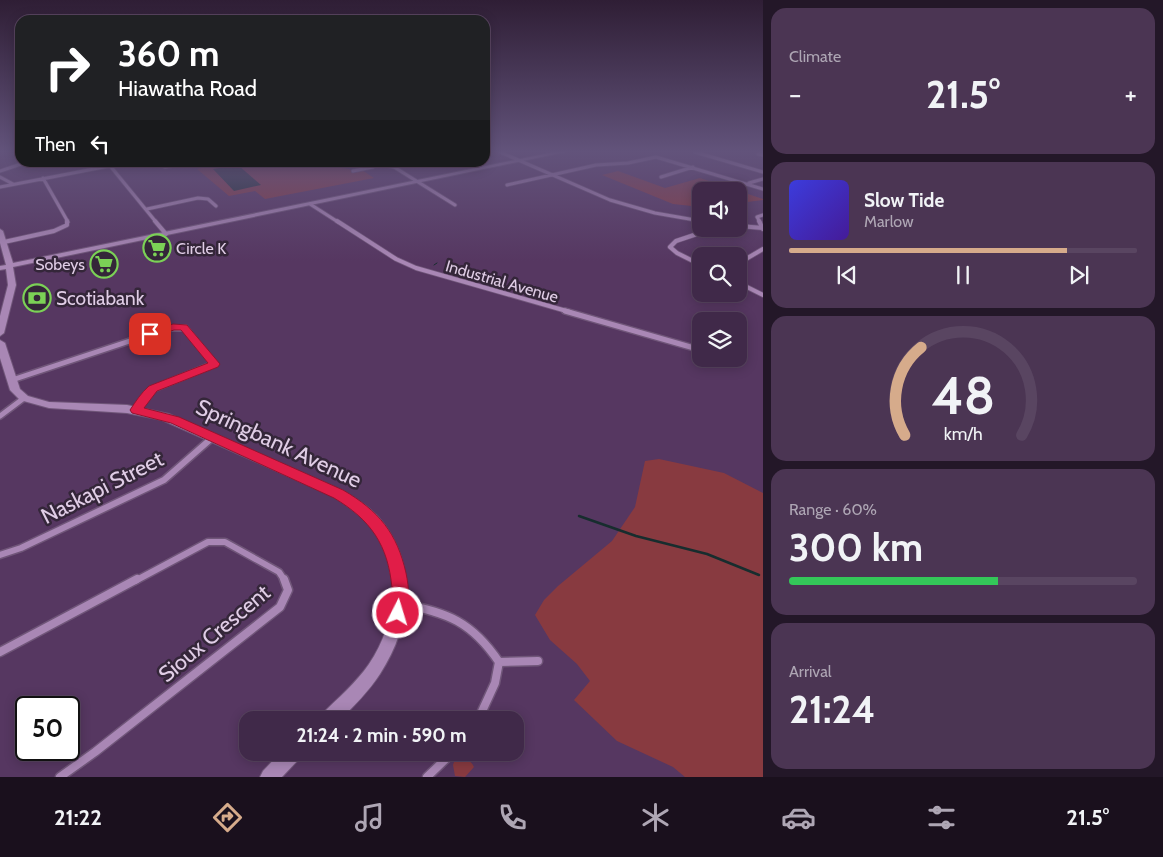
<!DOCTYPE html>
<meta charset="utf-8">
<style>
body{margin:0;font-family:Cabin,sans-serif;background:#4b3553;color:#f1f3f6;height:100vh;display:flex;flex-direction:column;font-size:19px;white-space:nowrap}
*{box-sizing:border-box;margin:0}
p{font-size:16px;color:#aea6b4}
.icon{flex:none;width:28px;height:28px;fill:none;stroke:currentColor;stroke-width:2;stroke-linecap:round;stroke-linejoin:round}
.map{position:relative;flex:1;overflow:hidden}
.panel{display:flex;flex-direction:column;gap:8px;padding:8px;background:#231728;width:400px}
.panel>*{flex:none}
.hud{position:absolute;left:15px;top:15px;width:475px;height:152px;border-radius:15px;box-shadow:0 2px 12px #0003,0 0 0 1px #594561;background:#202124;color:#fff;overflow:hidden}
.fabs{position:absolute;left:692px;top:182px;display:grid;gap:10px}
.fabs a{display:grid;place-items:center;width:55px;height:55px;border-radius:10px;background:#402949;box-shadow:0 2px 12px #0003,0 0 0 1px #594561;font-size:25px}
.speed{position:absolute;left:15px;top:696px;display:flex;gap:10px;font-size:25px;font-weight:700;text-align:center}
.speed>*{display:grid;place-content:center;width:65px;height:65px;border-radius:50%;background:#402949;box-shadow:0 2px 12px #0003,0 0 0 1px #594561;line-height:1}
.speed .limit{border:2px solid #111;border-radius:8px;background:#fff;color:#111}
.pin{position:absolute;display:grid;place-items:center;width:42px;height:42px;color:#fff;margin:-21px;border-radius:10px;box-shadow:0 2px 8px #0006}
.me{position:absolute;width:55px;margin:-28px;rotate:5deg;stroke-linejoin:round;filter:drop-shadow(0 0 4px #0008)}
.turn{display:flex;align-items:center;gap:18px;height:105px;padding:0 20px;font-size:22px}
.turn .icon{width:65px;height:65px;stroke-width:2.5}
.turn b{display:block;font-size:35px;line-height:42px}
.then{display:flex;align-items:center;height:48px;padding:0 20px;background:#0003;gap:10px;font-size:19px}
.big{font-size:38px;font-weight:700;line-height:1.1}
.panel .card{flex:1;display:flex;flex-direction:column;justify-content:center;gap:8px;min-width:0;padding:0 18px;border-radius:15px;background:#4b3553}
.panel .dial{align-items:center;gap:0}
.dial svg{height:130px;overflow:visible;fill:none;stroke:#594561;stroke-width:7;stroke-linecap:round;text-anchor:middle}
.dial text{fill:#f1f3f6;stroke:none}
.song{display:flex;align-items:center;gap:15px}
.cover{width:60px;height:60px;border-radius:8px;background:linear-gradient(135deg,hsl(240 70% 55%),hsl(260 70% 35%))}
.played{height:5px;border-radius:2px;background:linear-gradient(90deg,#d6ab8b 80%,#594561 80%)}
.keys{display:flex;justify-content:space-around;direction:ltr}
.heat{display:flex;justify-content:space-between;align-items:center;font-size:28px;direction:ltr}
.charge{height:8px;border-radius:4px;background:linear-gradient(90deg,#34c759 60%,#594561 0)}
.trip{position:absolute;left:239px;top:711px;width:285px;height:50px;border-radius:15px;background:#402949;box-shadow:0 2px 12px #0003,0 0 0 1px #594561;font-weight:700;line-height:50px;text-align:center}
.menu{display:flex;height:80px;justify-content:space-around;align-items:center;background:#1a101d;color:#aea6b4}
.menu .icon{width:35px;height:35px}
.menu .current{color:#d6ab8b}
.menu b{font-size:22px;color:#f1f3f6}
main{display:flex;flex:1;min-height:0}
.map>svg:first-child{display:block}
.green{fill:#883a40}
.water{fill:#172d2e}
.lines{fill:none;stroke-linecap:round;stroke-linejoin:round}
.stream-far1{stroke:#172d2e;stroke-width:1}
.stream{stroke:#172d2e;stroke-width:2.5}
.street-far4-casing{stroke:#705679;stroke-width:4.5}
.street-far3-casing{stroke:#705679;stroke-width:5.5}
.street-far2-casing{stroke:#705679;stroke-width:8}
.street-far1-casing{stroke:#705679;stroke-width:9}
.street-casing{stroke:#705679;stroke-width:11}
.secondary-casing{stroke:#705679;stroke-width:2}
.street-far4{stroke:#a987b5;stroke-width:3}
.street-far3{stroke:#a987b5;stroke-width:4}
.street-far2{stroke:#a987b5;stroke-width:5}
.street-far1{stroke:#a987b5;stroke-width:6}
.street{stroke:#a987b5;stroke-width:8}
.secondary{fill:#a987b5;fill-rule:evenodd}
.shaded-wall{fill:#295089}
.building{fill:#3a73c4;stroke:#295089}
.route{fill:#e11d48;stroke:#92132f}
.labels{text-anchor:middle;stroke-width:5;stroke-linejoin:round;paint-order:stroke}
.far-poi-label{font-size:16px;fill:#e0cde6;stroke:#342639;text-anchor:start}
.far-street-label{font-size:16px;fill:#e0cde6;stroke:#342639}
.poi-label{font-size:19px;fill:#e0cde6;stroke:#342639;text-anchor:start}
.near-street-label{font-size:22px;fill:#e0cde6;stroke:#342639}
</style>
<main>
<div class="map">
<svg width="763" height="777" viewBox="0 0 763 777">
<rect width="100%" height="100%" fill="#563761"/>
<path class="green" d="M226,163H311L349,169L354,172L362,170L374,178L265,199L255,191L229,196L197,169Z
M618,171L665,188L700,178L763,199V200L739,203V191H701V207L673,204L602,175Z
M659,459L724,473L763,493V777H685L673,767L617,741L574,700L590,681L577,664L550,640L535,615L544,600L558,586L612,541L635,507L645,461Z
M458,757C465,758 471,760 474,767L465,777L455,776L453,765L455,759Z"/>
<path class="water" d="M238,165L261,185L234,191L213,169Z"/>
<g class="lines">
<path class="stream-far1" d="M434,265L437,263
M453,272L457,269"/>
<path class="stream" d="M579,516L636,536L707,554L759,575"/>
<g class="street-far4-casing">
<path id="street-far4" d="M500,152L610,200L655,213L701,221
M695,152L763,172
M758,154L763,155
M107,162L156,222
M155,162L165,167L192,162
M369,162L394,167L455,205
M0,171L27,162
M353,171L373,167L379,163
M0,177L13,184
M661,177L693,167
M43,178L68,222
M749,183L763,179
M507,185L596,165L628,163L656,157L763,189
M0,187L130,162
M310,204L338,222
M147,209L198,198L208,199L216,206
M760,222L757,217L763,215"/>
</g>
<g class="street-far3-casing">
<path id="street-far3" d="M155,221L166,234
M337,221L396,259L416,268L570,312
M698,221L700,233L676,241L670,247L677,253L701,265
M759,221L763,229
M739,226L763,228
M4,242L54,231L67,225V221
M739,263L763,249
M739,283L763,295"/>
</g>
<g class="street-far2-casing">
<path id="street-far2" d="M565,311L701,350
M12,380L169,328H185L214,364L153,389L146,395L136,410
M0,416L24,398"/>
</g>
<g class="street-far1-casing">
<path id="street-far1" d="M0,555L21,548L164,480L213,437
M135,581L208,542H225L279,572L285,581"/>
</g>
<g class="street-casing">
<path id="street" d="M401,604C447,612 472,622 499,662L538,661
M0,652L137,579
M478,720L495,683L499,662
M60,777L95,752L280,607L288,590L284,579
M427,777L453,752"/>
</g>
<g class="secondary-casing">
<path id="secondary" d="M554,152H565L13,267L16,285L4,333L0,336V316L8,285L6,269L0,270V266L6,265L0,243V229L3,231L13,263Z
M0,340L5,343L20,389L28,396L49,402L127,405L169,414L343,491C358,500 374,510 384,524C418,570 410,628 380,674C369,691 354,706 340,720H319L322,714C338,698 356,683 369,664C395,626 403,571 375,532C364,517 349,507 335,497L162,420L127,413L49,408L20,400L10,390L0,358Z
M281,752H303L300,758L282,777H260L263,771Z"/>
</g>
<use href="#street-far4" class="street-far4"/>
<use href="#street-far3" class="street-far3"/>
<use href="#street-far2" class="street-far2"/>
<use href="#street-far1" class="street-far1"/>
<use href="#street" class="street"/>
<use href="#secondary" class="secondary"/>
</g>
<path class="shaded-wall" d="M163,245L164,249L152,252L150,247Z"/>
<path class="building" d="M160,240L163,245L150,247L148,243Z"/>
<linearGradient id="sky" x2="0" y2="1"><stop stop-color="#2f1e35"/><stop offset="0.58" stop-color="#62537b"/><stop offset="1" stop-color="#62537b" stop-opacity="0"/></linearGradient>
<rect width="763" height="261" fill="url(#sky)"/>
<path class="route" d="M173,324L187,325L220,364L218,367L157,391L144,408L179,417L343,490C379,511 397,533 406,573C409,588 411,604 404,619L398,621L392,619C388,609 393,599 392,588C388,545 371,520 334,498L171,423L132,413L130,410C136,401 141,393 149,386L208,363L181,330H174L150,338L145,334Z"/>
<defs>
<g id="supermarket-ring" transform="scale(1.4375)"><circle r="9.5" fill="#342639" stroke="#7bd156" stroke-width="1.5"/><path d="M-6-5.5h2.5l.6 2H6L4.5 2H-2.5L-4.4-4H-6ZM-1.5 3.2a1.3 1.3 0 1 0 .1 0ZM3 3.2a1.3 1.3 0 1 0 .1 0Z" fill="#7bd156"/></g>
<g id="bank-ring" transform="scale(1.4375)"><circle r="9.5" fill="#342639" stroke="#7bd156" stroke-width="1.5"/><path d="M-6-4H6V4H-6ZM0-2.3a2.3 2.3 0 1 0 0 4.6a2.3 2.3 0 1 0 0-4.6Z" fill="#7bd156"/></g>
</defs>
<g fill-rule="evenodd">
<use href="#supermarket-ring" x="157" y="248"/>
<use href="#supermarket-ring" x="104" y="264"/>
<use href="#bank-ring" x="37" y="298"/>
</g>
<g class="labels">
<g class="far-poi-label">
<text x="176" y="254">Circle K</text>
<text x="85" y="270" text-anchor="end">Sobeys</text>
</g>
<g class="far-street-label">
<text transform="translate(502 281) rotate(16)" y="6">Industrial Avenue</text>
</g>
<g class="poi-label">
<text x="56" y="305">Scotiabank</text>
</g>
<g class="near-street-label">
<text transform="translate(279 443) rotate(25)" y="8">Springbank Avenue</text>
<text transform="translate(102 487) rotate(-27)" y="8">Naskapi Street</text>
<text transform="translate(214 633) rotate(-40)" y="8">Sioux Crescent</text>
</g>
</g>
</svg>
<div class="fabs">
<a><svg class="icon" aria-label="sound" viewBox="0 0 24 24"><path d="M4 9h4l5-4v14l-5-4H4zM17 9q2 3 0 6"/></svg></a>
<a><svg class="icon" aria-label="search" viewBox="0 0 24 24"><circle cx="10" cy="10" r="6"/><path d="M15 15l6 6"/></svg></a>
<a><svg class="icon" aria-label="layers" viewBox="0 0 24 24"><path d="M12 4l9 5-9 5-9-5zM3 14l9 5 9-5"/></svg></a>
</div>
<div class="speed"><div class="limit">50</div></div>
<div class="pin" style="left:150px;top:334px;background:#d93025"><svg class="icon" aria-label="arrive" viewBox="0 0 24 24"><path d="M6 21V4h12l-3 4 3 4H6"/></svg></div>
<svg class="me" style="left:398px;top:613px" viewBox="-20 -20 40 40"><circle r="17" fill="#e11d48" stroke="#fff" stroke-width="3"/><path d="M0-11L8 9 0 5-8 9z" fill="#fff"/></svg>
<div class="trip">21:24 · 2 min · 590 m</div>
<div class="hud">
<div class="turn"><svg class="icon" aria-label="right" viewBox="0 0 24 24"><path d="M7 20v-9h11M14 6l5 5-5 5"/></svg><div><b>360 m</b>Hiawatha Road</div></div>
<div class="then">Then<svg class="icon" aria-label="left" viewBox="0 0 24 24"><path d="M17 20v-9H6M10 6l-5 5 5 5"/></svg></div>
</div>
</div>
<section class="panel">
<div class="card"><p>Climate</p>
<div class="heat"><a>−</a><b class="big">21.5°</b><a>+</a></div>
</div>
<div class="card">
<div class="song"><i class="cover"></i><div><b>Slow Tide</b><p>Marlow</p></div></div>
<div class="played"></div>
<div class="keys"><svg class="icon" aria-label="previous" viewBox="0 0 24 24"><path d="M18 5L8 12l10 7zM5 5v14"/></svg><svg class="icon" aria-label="pause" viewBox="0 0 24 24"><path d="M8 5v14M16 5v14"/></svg><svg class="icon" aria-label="next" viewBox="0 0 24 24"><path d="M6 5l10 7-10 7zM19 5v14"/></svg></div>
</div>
<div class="card dial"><svg viewBox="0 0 100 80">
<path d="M14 69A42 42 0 1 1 86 69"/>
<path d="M14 69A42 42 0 0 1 24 15" stroke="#d6ab8b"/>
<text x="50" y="56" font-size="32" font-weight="700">48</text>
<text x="50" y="72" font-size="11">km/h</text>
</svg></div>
<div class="card"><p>Range · 60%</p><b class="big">300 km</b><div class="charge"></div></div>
<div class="card"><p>Arrival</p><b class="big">21:24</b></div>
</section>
</main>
<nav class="menu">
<b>21:22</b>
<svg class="icon current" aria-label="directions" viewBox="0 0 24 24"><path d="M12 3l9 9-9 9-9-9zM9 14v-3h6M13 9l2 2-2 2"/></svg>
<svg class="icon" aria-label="music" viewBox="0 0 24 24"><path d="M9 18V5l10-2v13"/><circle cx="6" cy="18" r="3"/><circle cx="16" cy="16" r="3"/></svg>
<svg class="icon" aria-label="phone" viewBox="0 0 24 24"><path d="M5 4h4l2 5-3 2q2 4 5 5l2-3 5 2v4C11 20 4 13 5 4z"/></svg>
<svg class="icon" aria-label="climate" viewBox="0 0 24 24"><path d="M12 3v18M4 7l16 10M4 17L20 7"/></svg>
<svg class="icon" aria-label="car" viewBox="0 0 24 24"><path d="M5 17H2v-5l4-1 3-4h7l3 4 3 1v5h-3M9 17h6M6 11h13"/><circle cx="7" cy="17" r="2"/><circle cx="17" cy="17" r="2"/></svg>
<svg class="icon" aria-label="filters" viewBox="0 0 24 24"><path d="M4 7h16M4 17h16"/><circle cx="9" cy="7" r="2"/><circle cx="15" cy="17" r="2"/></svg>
<b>21.5°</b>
</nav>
